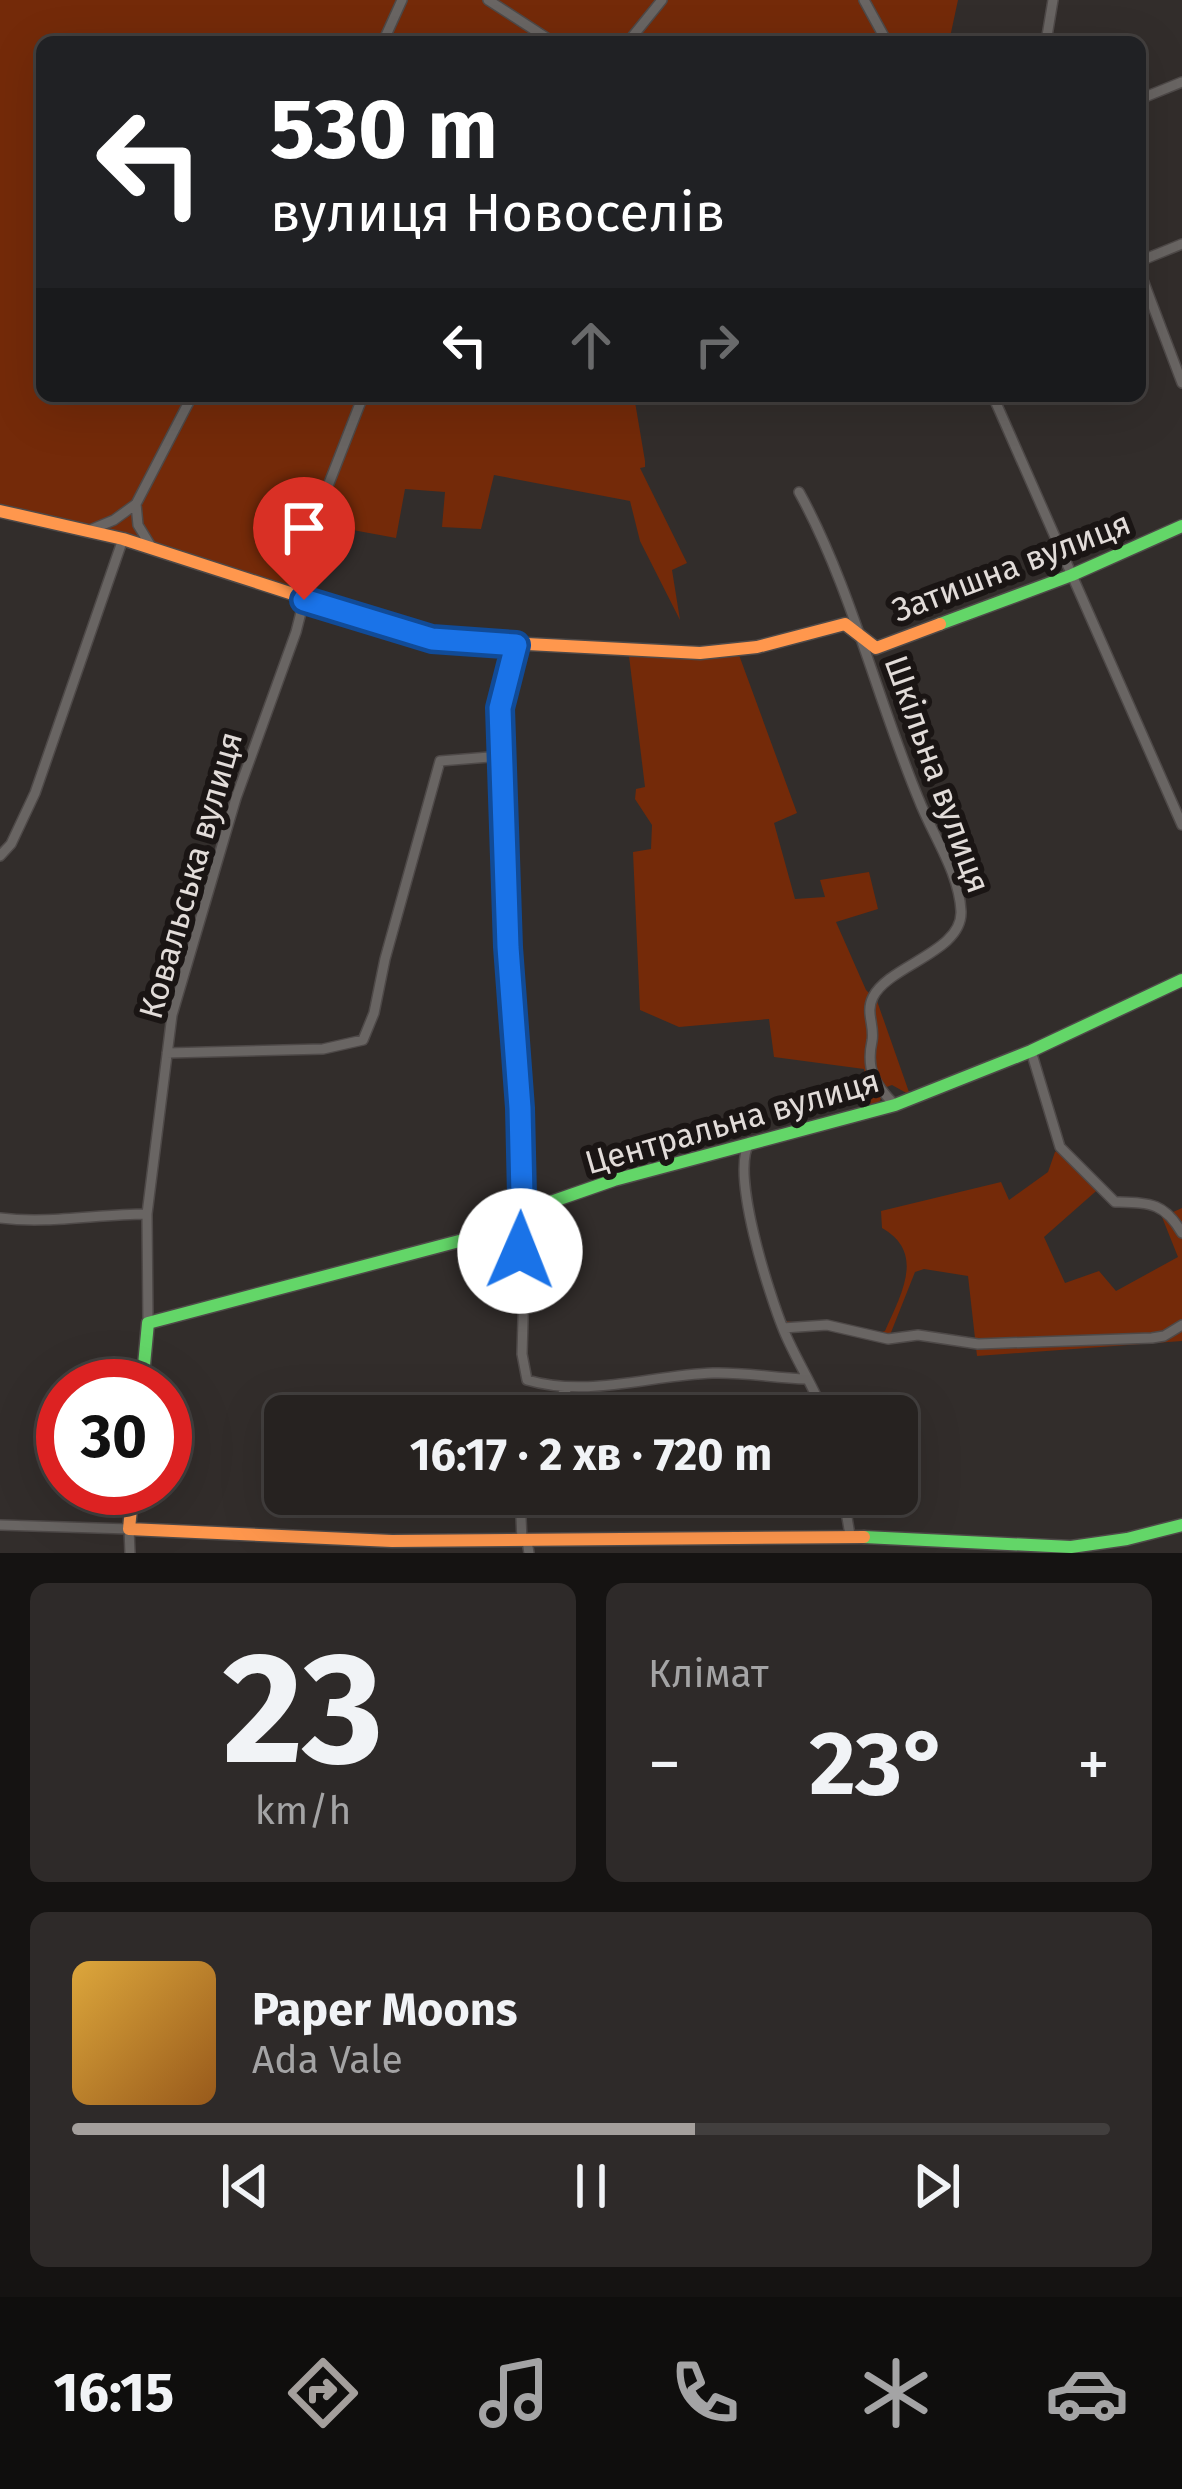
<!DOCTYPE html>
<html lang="uk">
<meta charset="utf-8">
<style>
body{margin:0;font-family:"Fira Sans",sans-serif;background:#2e2a29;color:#f1f3f6;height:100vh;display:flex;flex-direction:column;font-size:45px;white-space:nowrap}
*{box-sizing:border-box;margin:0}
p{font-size:39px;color:#a4a4a5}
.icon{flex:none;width:66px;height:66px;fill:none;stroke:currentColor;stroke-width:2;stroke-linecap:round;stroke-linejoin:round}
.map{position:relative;height:1553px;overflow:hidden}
.details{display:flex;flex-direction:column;gap:30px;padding:30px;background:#151312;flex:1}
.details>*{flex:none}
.top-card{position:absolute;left:36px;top:36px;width:1110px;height:366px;border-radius:18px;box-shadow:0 12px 48px #0002,0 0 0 3px #423f3e;background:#202124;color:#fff;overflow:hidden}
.speed{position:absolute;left:36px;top:1359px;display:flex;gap:24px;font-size:60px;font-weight:700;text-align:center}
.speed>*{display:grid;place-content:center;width:156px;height:156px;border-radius:50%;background:#262220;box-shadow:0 12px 48px #0002,0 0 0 3px #423f3e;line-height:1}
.speed .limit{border:18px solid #d22;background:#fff;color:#111}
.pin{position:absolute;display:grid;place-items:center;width:102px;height:102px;color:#fff;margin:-123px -51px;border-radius:50% 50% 50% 0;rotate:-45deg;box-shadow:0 0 12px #0007}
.pin .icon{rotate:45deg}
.me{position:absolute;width:132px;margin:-66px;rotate:1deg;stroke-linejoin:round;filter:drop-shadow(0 0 9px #0008)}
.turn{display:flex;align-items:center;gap:42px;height:252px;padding:0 36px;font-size:54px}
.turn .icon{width:156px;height:156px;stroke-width:2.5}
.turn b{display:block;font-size:84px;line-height:102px}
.lanes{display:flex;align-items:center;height:114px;padding:0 36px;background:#0003;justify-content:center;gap:60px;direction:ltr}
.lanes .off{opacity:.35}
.big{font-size:90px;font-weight:700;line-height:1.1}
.details .widget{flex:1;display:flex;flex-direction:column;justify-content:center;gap:18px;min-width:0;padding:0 42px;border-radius:18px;background:#2e2a29}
.details .dial{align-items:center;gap:0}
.dial b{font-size:156px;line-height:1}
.song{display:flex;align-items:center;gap:36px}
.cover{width:144px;height:144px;border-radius:18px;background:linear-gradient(135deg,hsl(40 70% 55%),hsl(30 70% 35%))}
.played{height:12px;border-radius:6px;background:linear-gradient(90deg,#a49f9c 60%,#423f3e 60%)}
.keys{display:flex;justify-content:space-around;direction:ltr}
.heat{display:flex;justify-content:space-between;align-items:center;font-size:66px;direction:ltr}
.details .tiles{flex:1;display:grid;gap:30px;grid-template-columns:1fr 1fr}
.widget:last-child{grid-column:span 2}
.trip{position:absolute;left:264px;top:1395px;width:654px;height:120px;border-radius:18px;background:#262220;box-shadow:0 12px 48px #0002,0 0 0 3px #423f3e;font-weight:700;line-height:120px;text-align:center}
.menu{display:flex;height:192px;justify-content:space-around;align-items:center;background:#0f0e0d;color:#a4a4a5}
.menu .icon{width:84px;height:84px}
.menu .current{color:#a49f9c}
.menu b{font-size:54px;color:#f1f3f6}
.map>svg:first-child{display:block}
.green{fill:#742a09}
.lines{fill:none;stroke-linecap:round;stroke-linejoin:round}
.street-casing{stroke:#4e4948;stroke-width:12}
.fast-casing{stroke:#4e4948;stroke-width:15}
.slow-casing{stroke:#4e4948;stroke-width:15}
.street{stroke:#696563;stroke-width:9}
.fast{stroke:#63d668;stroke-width:12}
.slow{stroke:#ff974d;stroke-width:12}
.route-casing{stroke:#114b97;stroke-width:30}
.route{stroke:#1a73e8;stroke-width:21}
.labels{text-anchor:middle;stroke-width:12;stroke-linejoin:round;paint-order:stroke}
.street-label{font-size:33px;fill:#e2dcd9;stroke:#1a1514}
</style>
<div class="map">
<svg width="1182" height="1553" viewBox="0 0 1182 1553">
<rect width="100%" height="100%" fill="#322d2b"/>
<path class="green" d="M0,0H958L949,42H42V396H634L645,461V467L640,468L687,563L672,570L680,620L640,541L630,501L494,475L481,529L442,527L445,492L405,489L396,538L331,526L313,594L122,534L0,505Z
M739,655L797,813L774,823L795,899L825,897L820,880L869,872L878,909L836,922L866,990L877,1001L910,1095L892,1085L884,1088L880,1101L868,1107L864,1069L774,1057L769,1019L679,1027L640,1010L633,852L651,849L652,825L635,799L636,789L645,787L629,656Z
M1067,1146L1103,1185L1044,1237L1065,1283L1099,1271L1116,1291L1178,1257L1162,1217L1182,1208V1341L977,1356L968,1276L924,1269L915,1272L888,1340L821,1329L789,1330L785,1321L879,1333L885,1331C901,1294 926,1253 882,1228L881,1211L1001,1182L1009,1200L1048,1172L1055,1152Z"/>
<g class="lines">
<g class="street-casing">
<path id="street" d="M488,0L553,42
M864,0L887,42
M383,42L402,0
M628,42L662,0
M1046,42L1053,0
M1140,99L1182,82
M1140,261L1182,244
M1140,272L1182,383
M993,396L1182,825
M799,492C850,584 878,702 919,800C933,836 959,872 961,911C963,952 889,965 873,997C865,1013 875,1025 872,1041C866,1069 874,1084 895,1105
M136,504L138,525L152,548
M90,530L114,520L136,504L192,396
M516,645L500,708L508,947L520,1108L522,1196L517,1217L524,1285L522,1354L527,1380C588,1398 651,1375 713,1373C744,1372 774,1378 806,1379
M0,856L11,844L35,793L123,539
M1031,1051L1060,1147L1115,1202C1150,1203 1164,1202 1182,1233
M167,1053L323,1049L363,1040L374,1013L385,959L440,761L502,756
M750,1142C729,1171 770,1297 784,1331C796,1360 814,1387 825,1416
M0,1218C50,1224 97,1214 147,1214
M148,1323L147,1214L172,1015L236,798L296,632L312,569L307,555L310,532L363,396
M783,1328L827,1325L888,1339L918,1335L978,1344L1152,1338L1164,1336L1182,1325
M546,1416L568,1387
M520,1494L522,1541
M843,1494L850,1535
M0,1525L129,1529L130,1553
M527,1541L529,1553"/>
</g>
<g class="fast-casing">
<path id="fast" d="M940,624L1072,575L1182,526
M142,1386L148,1323L482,1235L545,1204L614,1180L895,1105L1031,1051L1182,980
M864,1537L1071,1547L1127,1539L1182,1525"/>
</g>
<g class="slow-casing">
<path id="slow" d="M0,511L123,539L432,639L700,653L757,647L845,624L876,648L940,624
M133,1488L129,1529L392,1541L864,1537"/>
</g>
<use href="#street" class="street"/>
<use href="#fast" class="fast"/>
<use href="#slow" class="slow"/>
</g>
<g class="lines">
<g class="route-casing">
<path id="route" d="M304,600L432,639L516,645L500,708L508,947L520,1108L522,1196L517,1217L520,1251"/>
</g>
<use href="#route" class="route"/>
</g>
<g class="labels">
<g class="street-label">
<text transform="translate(1011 566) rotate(-21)" y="12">Затишна вулиця</text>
<text transform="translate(938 774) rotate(70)" y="12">Шкільна вулиця</text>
<text transform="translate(190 875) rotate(-74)" y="12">Ковальська вулиця</text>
<text transform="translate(732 1121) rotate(-16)" y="12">Центральна вулиця</text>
</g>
</g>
</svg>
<div class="speed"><div class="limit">30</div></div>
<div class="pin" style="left:304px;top:600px;background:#d93025"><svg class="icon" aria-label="arrive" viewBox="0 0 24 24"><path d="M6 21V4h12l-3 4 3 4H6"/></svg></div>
<svg class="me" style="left:520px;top:1251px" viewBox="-20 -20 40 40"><circle r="19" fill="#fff"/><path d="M0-13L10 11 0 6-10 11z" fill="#1a73e8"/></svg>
<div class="trip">16:17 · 2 хв · 720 m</div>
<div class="top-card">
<div class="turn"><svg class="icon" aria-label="left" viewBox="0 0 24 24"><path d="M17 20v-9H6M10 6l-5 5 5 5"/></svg><div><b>530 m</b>вулиця Новоселів</div></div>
<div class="lanes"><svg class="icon" aria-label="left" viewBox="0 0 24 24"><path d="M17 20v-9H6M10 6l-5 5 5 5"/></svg><svg class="icon off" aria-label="ahead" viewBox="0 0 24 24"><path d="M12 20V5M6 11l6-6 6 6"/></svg><svg class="icon off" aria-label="right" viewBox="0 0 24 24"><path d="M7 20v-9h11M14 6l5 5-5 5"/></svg></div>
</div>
</div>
<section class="details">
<div class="tiles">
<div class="widget dial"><b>23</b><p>km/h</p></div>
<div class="widget"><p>Клімат</p>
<div class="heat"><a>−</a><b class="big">23°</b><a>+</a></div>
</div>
<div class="widget">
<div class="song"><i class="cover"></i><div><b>Paper Moons</b><p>Ada Vale</p></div></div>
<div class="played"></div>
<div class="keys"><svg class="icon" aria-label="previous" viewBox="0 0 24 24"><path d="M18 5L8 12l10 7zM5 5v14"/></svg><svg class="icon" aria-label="pause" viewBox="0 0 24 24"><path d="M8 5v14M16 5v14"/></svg><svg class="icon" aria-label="next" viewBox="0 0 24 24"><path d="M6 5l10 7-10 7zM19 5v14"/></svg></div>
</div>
</div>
</section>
<nav class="menu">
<b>16:15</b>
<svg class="icon current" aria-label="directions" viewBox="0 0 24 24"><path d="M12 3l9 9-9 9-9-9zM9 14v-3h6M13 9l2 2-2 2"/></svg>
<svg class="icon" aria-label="music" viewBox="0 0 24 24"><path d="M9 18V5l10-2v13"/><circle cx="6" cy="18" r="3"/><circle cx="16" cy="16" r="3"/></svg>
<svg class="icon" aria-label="phone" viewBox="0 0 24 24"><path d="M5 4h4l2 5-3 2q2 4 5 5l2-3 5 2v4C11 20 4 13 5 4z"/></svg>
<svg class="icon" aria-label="climate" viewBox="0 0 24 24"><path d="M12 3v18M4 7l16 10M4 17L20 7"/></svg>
<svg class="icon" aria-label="car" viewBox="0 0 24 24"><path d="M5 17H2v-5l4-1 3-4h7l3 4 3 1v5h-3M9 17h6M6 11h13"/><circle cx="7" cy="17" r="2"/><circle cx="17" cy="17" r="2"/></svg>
</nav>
